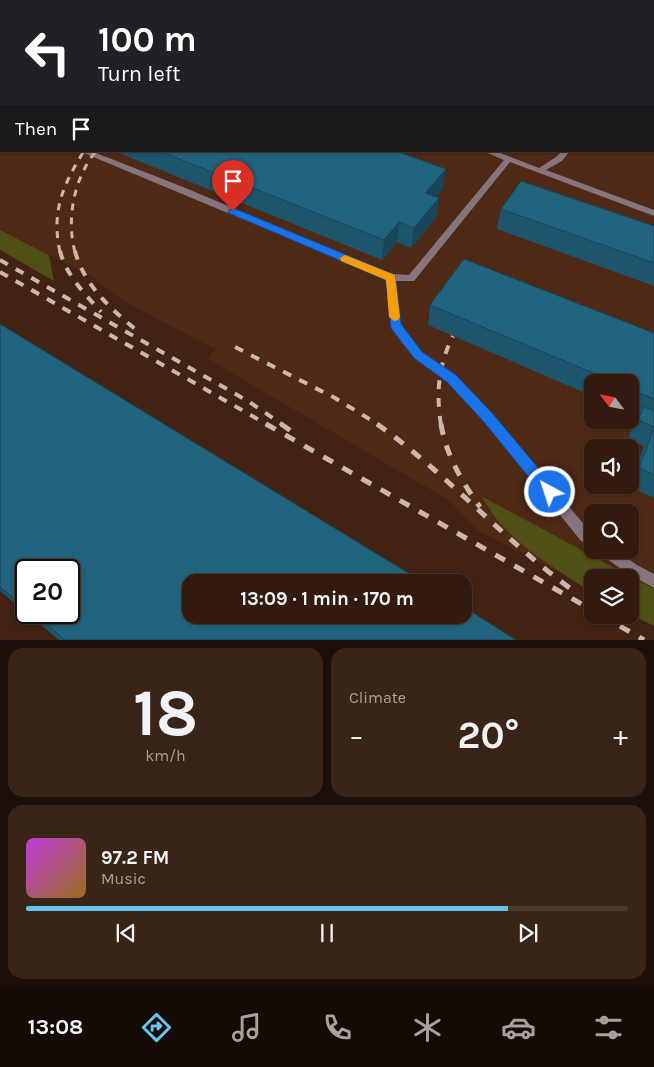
<!DOCTYPE html>
<html lang="en">
<head>
<meta charset="utf-8">
<style>
  :root { --surface:#321a0e; --page:#3a2317; --text:#f1f3f6; --muted:#a8a19e; --line:#4d382e; --accent:#64c5ee }
  body { margin:0; font-family:Karla,sans-serif; background:var(--page); color:var(--text); height:100vh; display:flex; flex-direction:column; font-size:19px; white-space:nowrap }
  * { box-sizing:border-box; margin:0 }
  p { font-size:16px; color:var(--muted) }
  .icon { flex:none; width:28px; height:28px; fill:none; stroke:currentColor; stroke-width:2; stroke-linecap:round; stroke-linejoin:round }
  .map { position:relative; height:640px; overflow:hidden }
  .side { display:flex; flex-direction:column; gap:8px; padding:8px; background:#1c0e08; flex:1 }
  .side>* { flex:none }
  .banner { position:absolute; left:0px; top:0px; width:655px; height:152px; box-shadow:0 1px 4px #0004,0 0 0 1px var(--line); background:#202124; color:#fff; overflow:hidden }
  .needle { width:32px; rotate:302deg }
  .fabs { position:absolute; left:584px; top:374px; display:grid; gap:10px }
  .fabs a { display:grid; place-items:center; width:55px; height:55px; border-radius:10px; background:var(--surface); box-shadow:0 1px 4px #0004,0 0 0 1px var(--line); font-size:25px }
  .speed { position:absolute; left:15px; top:559px; display:flex; gap:10px; font-size:25px; font-weight:700; text-align:center }
  .speed>* { display:grid; place-content:center; width:65px; height:65px; border-radius:50%; background:var(--surface); box-shadow:0 1px 4px #0004,0 0 0 1px var(--line); line-height:1 }
  .speed .limit { border:2px solid #111; border-radius:8px; background:#fff; color:#111 }
  .pin { position:absolute; display:grid; place-items:center; width:42px; height:42px; color:#fff; margin:-51px -21px; border-radius:50% 50% 50% 0; rotate:-45deg; box-shadow:0 0 5px #0007 }
  .pin .icon { rotate:45deg }
  .me { position:absolute; width:55px; margin:-28px; rotate:320deg; stroke-linejoin:round; filter:drop-shadow(0 0 4px #0008) }
  .turn { display:flex; align-items:center; gap:18px; height:105px; padding:0 15px; font-size:22px }
  .turn .icon { width:65px; height:65px; stroke-width:2.5 }
  .turn b { display:block; font-size:35px; line-height:42px }
  .then { display:flex; align-items:center; height:48px; padding:0 15px; background:#0003; gap:10px; font-size:19px }
  .big { font-size:38px; font-weight:700; line-height:1.1 }
  .side .card { flex:1; display:flex; flex-direction:column; justify-content:center; gap:8px; min-width:0; padding:0 18px; border-radius:15px; background:var(--page) }
  .side .dial { align-items:center; gap:0 }
  .dial b { font-size:65px; line-height:1 }
  .song { display:flex; align-items:center; gap:15px }
  .cover { width:60px; height:60px; border-radius:8px; background:linear-gradient(135deg,hsl(290 70% 55%),hsl(40 70% 35%)) }
  .played { height:5px; border-radius:2px; background:linear-gradient(90deg,var(--accent) 80%,var(--line) 80%) }
  .keys { display:flex; justify-content:space-around; direction:ltr }
  .heat { display:flex; justify-content:space-between; align-items:center; font-size:28px; direction:ltr }
  .side .tiles { flex:1; display:grid; gap:8px; grid-template-columns:1fr 1fr }
  .card:last-child { grid-column:span 2 }
  .trip { position:absolute; left:182px; top:574px; width:290px; height:50px; border-radius:15px; background:var(--surface); box-shadow:0 1px 4px #0004,0 0 0 1px var(--line); font-weight:700; line-height:50px; text-align:center }
  .tabs { display:flex; height:80px; justify-content:space-around; align-items:center; background:#140a06; color:var(--muted) }
  .tabs .icon { width:35px; height:35px }
  .tabs .current { color:var(--accent) }
  .tabs b { font-size:22px; color:var(--text) }
  .map>svg:first-child { display:block }
  .built { fill:#4e2915; fill-rule:evenodd }
  .green { fill:#504f16 }
  .lines { fill:none; stroke-linecap:round; stroke-linejoin:round }
  .path { stroke:#785c4e; stroke-width:2; stroke-dasharray:0.5 2.5; stroke-linecap:butt }
  .lane { fill:#87757d; fill-rule:evenodd }
  .rail-far2 { stroke:#cdb6ab; stroke-width:3; stroke-dasharray:7 7; stroke-linecap:butt }
  .rail-far1 { stroke:#cdb6ab; stroke-width:4; stroke-dasharray:9 9; stroke-linecap:butt }
  .rail { stroke:#cdb6ab; stroke-width:5; stroke-dasharray:11 11; stroke-linecap:butt }
  .wall { fill:#1d556c; fill-rule:evenodd }
  .shaded-wall { fill:#184558 }
  .building { fill:#22637e; stroke:#184558 }
  .route { fill:#1a73e8; stroke:#114b97 }
  .slow { fill:#f59e0b }
</style>
</head>
<body>
<div class="map">
<svg width="654" height="640" viewBox="0 0 654 640">
  <rect width="100%" height="100%" fill="#422313"/>
  <path class="built" d="M0,0H324L1,1V151H654V145V589L582,549L512,535L555,570L479,531L450,501L208,359L215,349L129,304L101,285L93,277L0,230ZM592,382H630V420H592ZM592,448H630V485H592ZM592,512H630V550H592Z"/>
  <path class="green" d="M411,0H654V107V1Z
    M0,230L49,255L54,281L0,250Z
    M481,496L654,589V626L630,614V578H592V592C560,572 524,551 499,522C492,514 487,504 481,496Z"/>
  <g class="lines">
    <path class="path" d="M622,0L624,1"/>
    <path class="lane" d="M0,118H1V122H0Z
      M79,151H91L183,187L392,274L409,275L504,160L483,151H495L539,168L556,157L562,151H570L562,161L546,170L654,210V216L510,162L414,281H396L400,324L422,352L456,376L492,415L592,534V547L581,541L484,421L448,382L414,358L391,328L386,279Z
      M599,550H616L637,565L654,574V588L627,573L600,554Z"/>
    <path class="rail-far2" d="M60,252C51,211 63,185 84,151
      M75,252C66,219 74,178 96,151"/>
    <path class="rail-far1" d="M60,251C66,275 85,294 101,312
      M75,251C84,286 113,311 140,333
      M0,260L248,401L283,425
      M0,272L268,425
      M235,347L335,398L379,425
      M441,425C436,393 438,366 453,336"/>
    <path class="rail" d="M266,424L592,610
      M281,424L297,435
      M377,424C449,475 506,543 578,594
      M441,424C446,455 462,482 480,507
      M601,615L644,640"/>
  </g>
  <path class="wall" d="M0,0L1,1V105H0Z
    M114,151H396L443,188L436,197L439,198L436,218L411,248L397,242L382,260Z
    M501,209L654,226V286L497,229Z
    M430,305L654,333V498L628,486L629,485H630V482L644,446L628,439L633,426L639,416L630,412V382H592V396L428,325Z
    M0,324L516,640H59L0,591ZM26,570L69,612H26Z"/>
  <path class="shaded-wall" d="M446,169L443,188L423,213L425,193Z
    M439,198L436,218L411,248L414,228Z
    M399,222L397,242L382,260L384,240Z"/>
  <path class="building" d="M0,0H376L380,1H1V89L0,88Z
    M159,151H396L446,169L425,193L439,198L414,228L399,222L384,240Z
    M521,181L654,226V263L501,209Z
    M464,259L654,333V399L630,389V382H615L430,305Z
    M0,324L423,582H191V615H464V607L516,640H65L32,612H69V570H26V608L0,587Z
    M644,407L654,411V427L638,420Z
    M654,428V475L639,468Z"/>
  <path class="route" d="M233,208L395,275L401,324L422,352L456,375L493,414L555,488L557,492L555,497L550,498L545,497L484,422L447,382L414,358L391,328L386,280L229,213L228,211Z"/>
  <path class="slow" d="M345,255L395,275L400,317L398,320L394,321L389,317L386,280L341,261L340,258Z"/>
</svg>
<div class="fabs">
<a><svg class="needle" viewBox="-14 -14 28 28"><path d="M0-13l5 13h-10z" fill="#e53935"/><path d="M0 13l5-13h-10z" fill="#a8a19e"/></svg></a>
<a><svg class="icon" aria-label="sound" viewBox="0 0 24 24"><path d="M4 9h4l5-4v14l-5-4H4zM17 9q2 3 0 6"/></svg></a>
<a><svg class="icon" aria-label="search" viewBox="0 0 24 24"><circle cx="10" cy="10" r="6"/><path d="M15 15l6 6"/></svg></a>
<a><svg class="icon" aria-label="layers" viewBox="0 0 24 24"><path d="M12 4l9 5-9 5-9-5zM3 14l9 5 9-5"/></svg></a>
</div>
<div class="speed"><div class="limit">20</div></div>
<div class="pin" style="left:233px;top:211px;background:#d93025"><svg class="icon" aria-label="arrive" viewBox="0 0 24 24"><path d="M6 21V4h12l-3 4 3 4H6"/></svg></div>
<svg class="me" style="left:550px;top:492px" viewBox="-20 -20 40 40"><circle r="17" fill="#1a73e8" stroke="#fff" stroke-width="3"/><path d="M0-11L8 9 0 5-8 9z" fill="#fff"/></svg>
<div class="trip">13:09 · 1 min · 170 m</div>
<div class="banner">
<div class="turn"><svg class="icon" aria-label="left" viewBox="0 0 24 24"><path d="M17 20v-9H6M10 6l-5 5 5 5"/></svg><div><b>100 m</b>Turn left</div></div>
<div class="then">Then<svg class="icon" aria-label="arrive" viewBox="0 0 24 24"><path d="M6 21V4h12l-3 4 3 4H6"/></svg></div>
</div>
</div>
<section class="side">
<div class="tiles">
<div class="card dial"><b>18</b><p>km/h</p></div>
<div class="card"><p>Climate</p>
<div class="heat"><a>−</a><b class="big">20°</b><a>+</a></div>
</div>
<div class="card">
<div class="song"><i class="cover"></i><div><b>97.2 FM</b><p>Music</p></div></div>
<div class="played"></div>
<div class="keys"><svg class="icon" aria-label="previous" viewBox="0 0 24 24"><path d="M18 5L8 12l10 7zM5 5v14"/></svg><svg class="icon" aria-label="pause" viewBox="0 0 24 24"><path d="M8 5v14M16 5v14"/></svg><svg class="icon" aria-label="next" viewBox="0 0 24 24"><path d="M6 5l10 7-10 7zM19 5v14"/></svg></div>
</div>
</div>
</section>
<nav class="tabs">
<b>13:08</b>
<svg class="icon current" aria-label="directions" viewBox="0 0 24 24"><path d="M12 3l9 9-9 9-9-9zM9 14v-3h6M13 9l2 2-2 2"/></svg>
<svg class="icon" aria-label="music" viewBox="0 0 24 24"><path d="M9 18V5l10-2v13"/><circle cx="6" cy="18" r="3"/><circle cx="16" cy="16" r="3"/></svg>
<svg class="icon" aria-label="phone" viewBox="0 0 24 24"><path d="M5 4h4l2 5-3 2q2 4 5 5l2-3 5 2v4C11 20 4 13 5 4z"/></svg>
<svg class="icon" aria-label="climate" viewBox="0 0 24 24"><path d="M12 3v18M4 7l16 10M4 17L20 7"/></svg>
<svg class="icon" aria-label="car" viewBox="0 0 24 24"><path d="M5 17H2v-5l4-1 3-4h7l3 4 3 1v5h-3M9 17h6M6 11h13"/><circle cx="7" cy="17" r="2"/><circle cx="17" cy="17" r="2"/></svg>
<svg class="icon" aria-label="filters" viewBox="0 0 24 24"><path d="M4 7h16M4 17h16"/><circle cx="9" cy="7" r="2"/><circle cx="15" cy="17" r="2"/></svg>
</nav>
</body>
</html>
